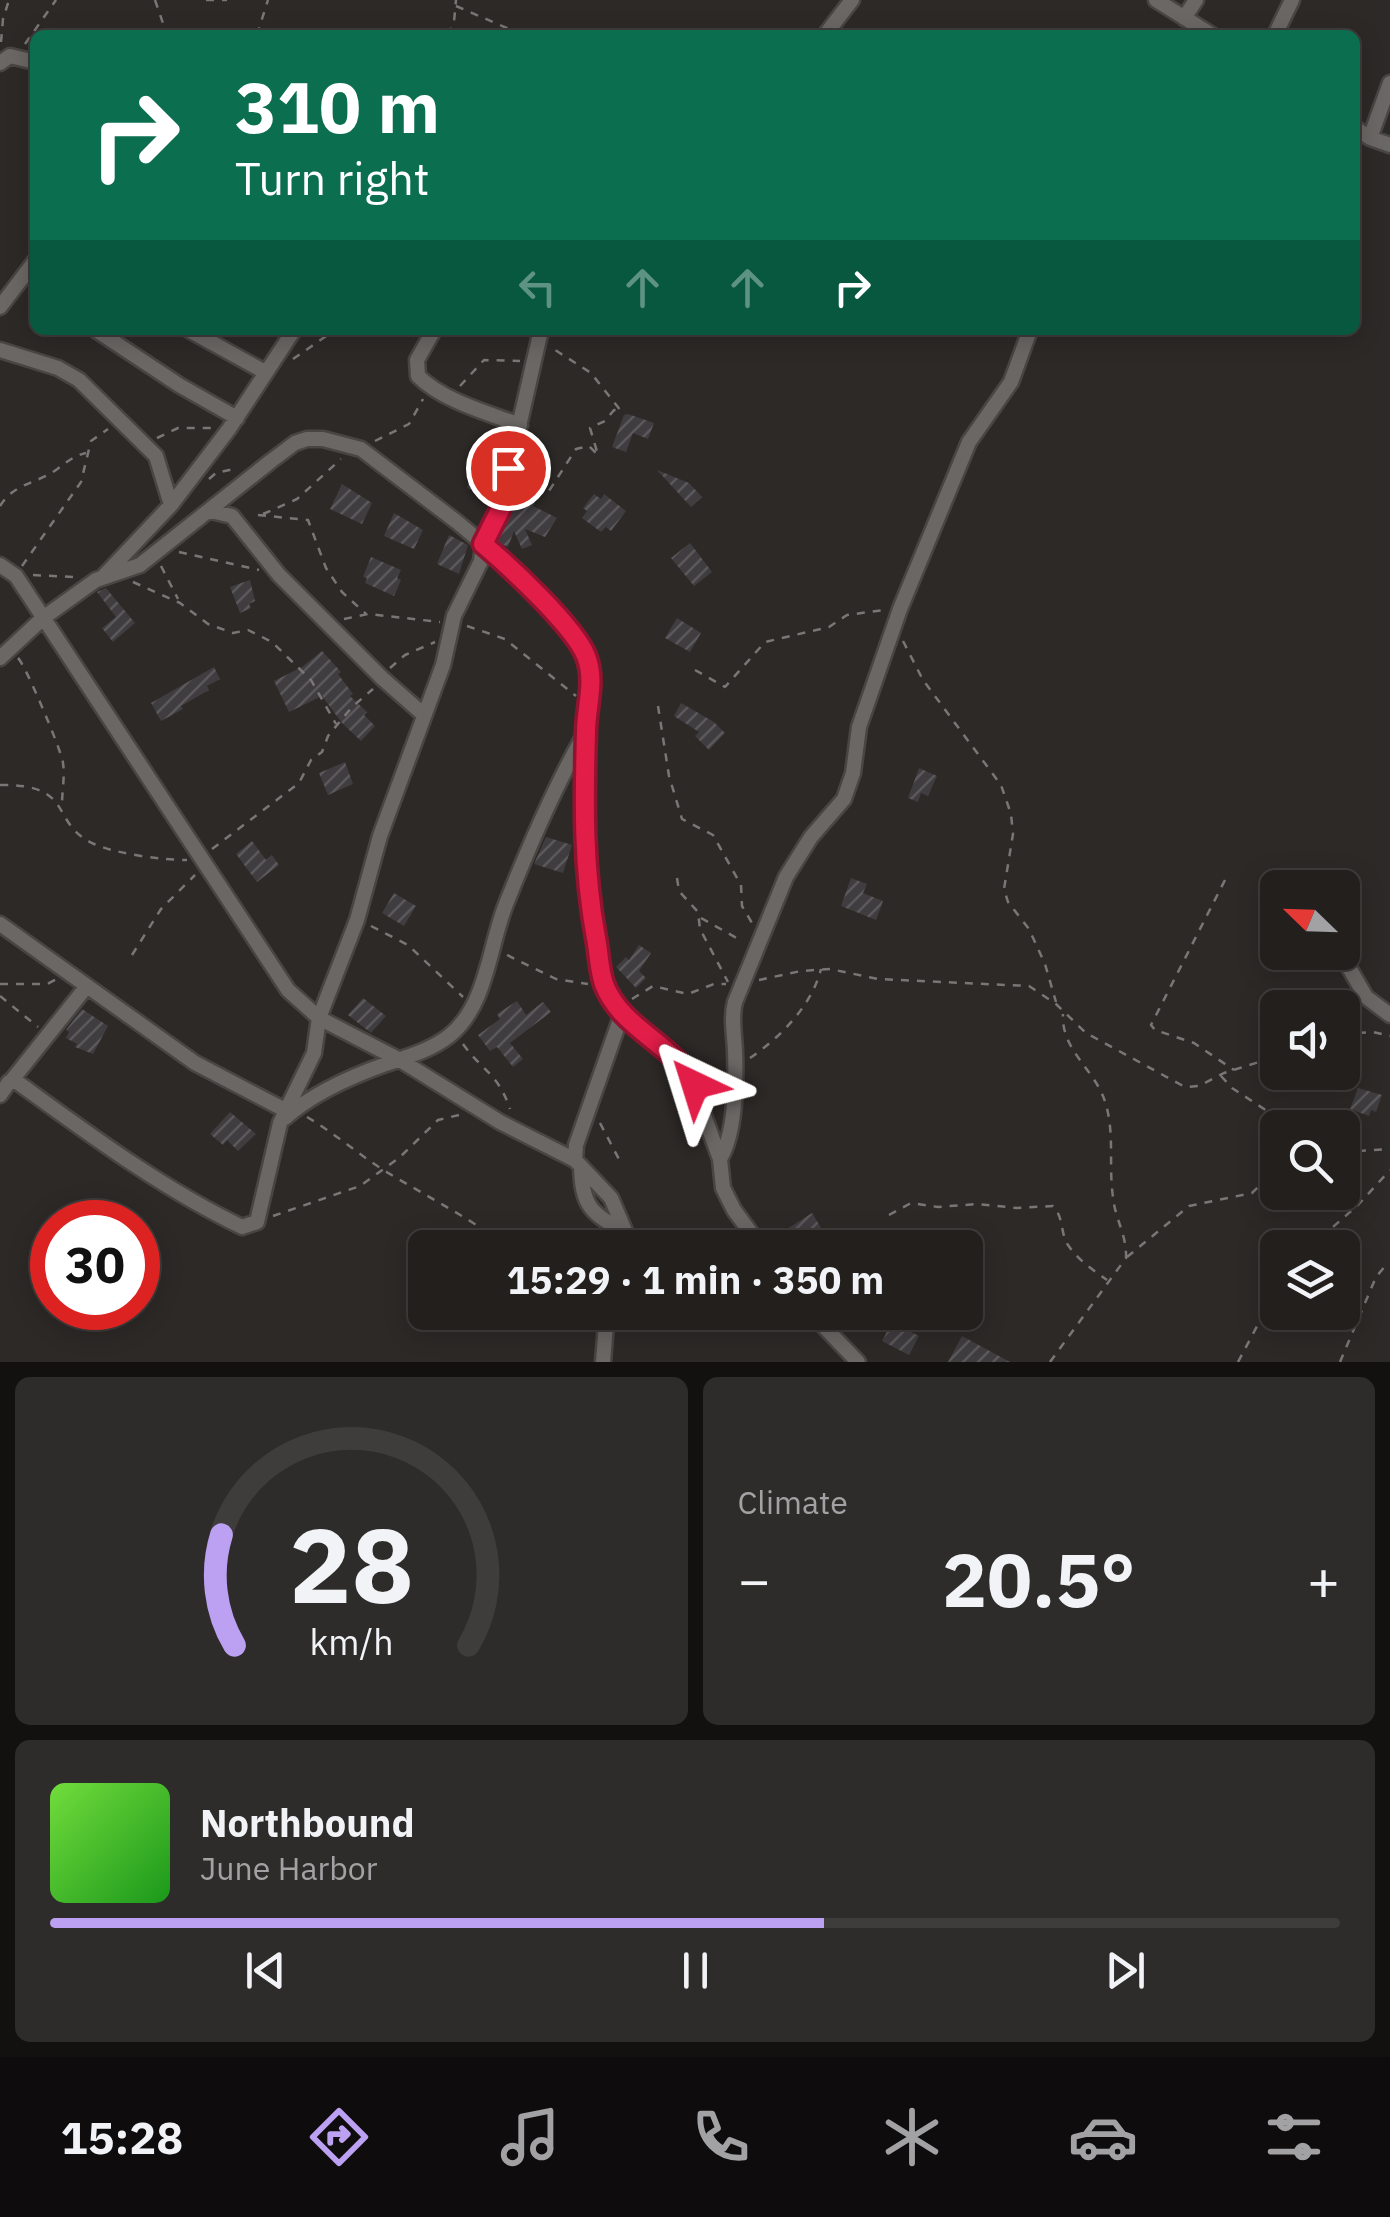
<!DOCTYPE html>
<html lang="en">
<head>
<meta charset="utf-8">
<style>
  :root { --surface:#221f1d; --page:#2e2c2a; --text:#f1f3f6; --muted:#a2a2a4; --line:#3f3d3b; --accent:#bca0f2 }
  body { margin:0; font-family:"IBM Plex Sans",sans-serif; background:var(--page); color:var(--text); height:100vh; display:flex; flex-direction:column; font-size:38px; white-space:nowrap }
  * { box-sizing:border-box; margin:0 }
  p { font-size:32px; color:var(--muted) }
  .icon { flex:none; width:55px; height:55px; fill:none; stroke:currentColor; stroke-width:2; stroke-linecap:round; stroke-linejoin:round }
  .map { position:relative; height:1362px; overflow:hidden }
  .drawer { display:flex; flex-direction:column; gap:15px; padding:15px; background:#131110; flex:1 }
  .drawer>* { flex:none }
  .guide { position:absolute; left:30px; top:30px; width:1330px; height:305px; border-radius:15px; box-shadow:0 5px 25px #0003,0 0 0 2px var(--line); background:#0b6e4f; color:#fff; overflow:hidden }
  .needle { width:65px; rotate:293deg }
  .controls { position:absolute; left:1260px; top:870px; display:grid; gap:20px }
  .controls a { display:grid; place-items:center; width:100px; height:100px; border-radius:15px; background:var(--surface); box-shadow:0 5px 25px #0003,0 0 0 2px var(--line); font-size:50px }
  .speed { position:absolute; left:30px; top:1200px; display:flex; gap:20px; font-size:50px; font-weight:700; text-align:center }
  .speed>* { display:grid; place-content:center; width:130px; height:130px; border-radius:50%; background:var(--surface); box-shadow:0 5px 25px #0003,0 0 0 2px var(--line); line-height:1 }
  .speed .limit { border:15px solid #d22; background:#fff; color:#111 }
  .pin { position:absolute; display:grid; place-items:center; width:85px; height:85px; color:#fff; margin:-42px; border:5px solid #fff; border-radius:50%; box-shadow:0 2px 10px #0007 }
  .me { position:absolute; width:110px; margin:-55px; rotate:319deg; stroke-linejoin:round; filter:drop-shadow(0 0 8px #0008) }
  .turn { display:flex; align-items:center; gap:35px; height:210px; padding:0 40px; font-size:45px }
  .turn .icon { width:130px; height:130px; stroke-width:2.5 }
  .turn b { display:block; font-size:70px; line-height:85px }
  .lanes { display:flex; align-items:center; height:95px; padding:0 40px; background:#0003; justify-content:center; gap:50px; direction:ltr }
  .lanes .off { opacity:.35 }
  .big { font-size:75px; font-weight:700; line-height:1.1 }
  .drawer .tile { flex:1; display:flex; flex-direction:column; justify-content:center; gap:15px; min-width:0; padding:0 35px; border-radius:15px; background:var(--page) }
  .drawer .dial { align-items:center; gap:0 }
  .dial svg { height:260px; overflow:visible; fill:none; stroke:var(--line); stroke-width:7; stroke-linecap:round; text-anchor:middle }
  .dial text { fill:var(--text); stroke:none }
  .song { display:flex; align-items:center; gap:30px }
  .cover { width:120px; height:120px; border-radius:15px; background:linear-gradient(135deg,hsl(100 70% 55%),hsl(120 70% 35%)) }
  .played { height:10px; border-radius:5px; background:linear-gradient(90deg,var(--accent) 60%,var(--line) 60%) }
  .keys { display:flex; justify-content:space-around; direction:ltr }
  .heat { display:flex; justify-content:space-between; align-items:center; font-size:55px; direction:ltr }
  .drawer .tiles { flex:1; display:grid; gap:15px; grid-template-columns:1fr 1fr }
  .tile:last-child { grid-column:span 2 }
  .trip { position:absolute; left:408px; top:1230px; width:575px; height:100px; border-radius:15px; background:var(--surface); box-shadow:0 5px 25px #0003,0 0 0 2px var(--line); font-weight:700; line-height:100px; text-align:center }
  .menu { display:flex; height:160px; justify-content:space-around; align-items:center; background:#0e0c0c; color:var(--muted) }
  .menu .icon { width:70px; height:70px }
  .menu .selected { color:var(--accent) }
  .menu b { font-size:45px; color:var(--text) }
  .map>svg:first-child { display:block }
  .building { fill:url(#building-hatch) }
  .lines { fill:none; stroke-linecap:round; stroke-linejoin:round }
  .street-casing { stroke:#484543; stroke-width:19 }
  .path { stroke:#7a7675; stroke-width:2.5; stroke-dasharray:8 8; stroke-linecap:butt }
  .street { stroke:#6b6764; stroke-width:14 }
  .route-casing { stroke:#92132f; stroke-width:25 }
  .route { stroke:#e11d48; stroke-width:18 }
</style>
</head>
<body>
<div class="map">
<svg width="1390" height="1362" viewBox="0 0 1390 1362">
  <defs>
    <pattern id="building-hatch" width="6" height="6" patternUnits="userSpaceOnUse" patternTransform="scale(2.5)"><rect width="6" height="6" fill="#403d40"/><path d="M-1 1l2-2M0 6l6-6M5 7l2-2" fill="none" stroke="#5b585b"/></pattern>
  </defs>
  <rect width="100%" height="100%" fill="#2d2927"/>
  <path class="building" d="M628,414L654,423L648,439L633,433L626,452L612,447L624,415Z
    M481,438L496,442L485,495L467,488Z
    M657,470L689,483L702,497L691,507Z
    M342,484L372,503L362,524L330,509Z
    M515,493L535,502L533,506L557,518L545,537L525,529L532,545L522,549L514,531L508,547L497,542Z
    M594,494L601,499L604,494L626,511L611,531L606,527L601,532L582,518L587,511L583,508Z
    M394,513L423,530L414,549L384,536Z
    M449,535L468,545L459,574L437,564Z
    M690,543L712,572L694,586L671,558Z
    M371,557L401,570L397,578L401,580L394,596L365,583L367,578L363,577Z
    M250,580L255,601L249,604L251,608L240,613L230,587Z
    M106,588L135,623L113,642L102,628L116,617L97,592Z
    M677,618L701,633L690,652L665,638Z
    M322,651L341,672L338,674L353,694L350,696L367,712L364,715L375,726L361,741L342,723L322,696L289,712L274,681L302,667Z
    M214,667L220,679L207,686L209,690L181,706L183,709L161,721L151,703Z
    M681,703L714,722L725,733L709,750L695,736L699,732L674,716Z
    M345,762L353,784L328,795L319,773Z
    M919,768L937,776L928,796L921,793L918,802L908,798Z
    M546,837L572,845L563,873L534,864Z
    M252,841L266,860L272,855L279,865L257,882L236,854Z
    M851,878L867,884L863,893L883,901L876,920L841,906Z
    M394,893L416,906L404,926L382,913Z
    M639,945L651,953L639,971L646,978L636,988L616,967L626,957L629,960Z
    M363,998L386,1016L371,1033L348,1015Z
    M517,1001L526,1015L543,1002L551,1012L510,1043L523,1059L513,1067L497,1047L490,1051L478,1035L500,1019L497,1014Z
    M82,1009L108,1026L93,1054L75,1047L77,1044L66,1038L69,1032L66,1030Z
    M1358,1088L1382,1095L1376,1112L1371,1110L1369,1116L1350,1109Z
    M230,1112L256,1134L238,1151L227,1140L223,1145L210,1134Z
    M812,1213L823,1231L811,1239L817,1248H795L784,1231Z
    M892,1322L919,1336L909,1355L882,1341Z
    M962,1336L1010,1362H948Z"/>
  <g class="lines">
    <g class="street-casing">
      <path id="street" d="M1156,0L1212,35
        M1184,18L1196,0
        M825,35L852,0
        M1275,35L1292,0
        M0,63L10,56L35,62
        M1355,128L1370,138L1390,145
        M1370,138L1390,83
        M0,307L35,261
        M96,330L179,385L237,418
        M189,330L265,372
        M434,330L417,360L418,376C443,401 488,413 520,425
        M0,350L58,368L79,380L156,456L171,505
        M211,511L232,516L279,575L382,678L424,715
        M0,565L16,576L288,990L319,1018L400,1060L500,1122L575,1160L611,1198L626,1233L625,1248
        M103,577L171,505L229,429L294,330
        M0,658L43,618L96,580L140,565L271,461L295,443L307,439H323L361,449L457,522L512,568L573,633L587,658L591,685L586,718L584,859L604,984L620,1009L688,1072L720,1159L723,1188L734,1210L762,1248
        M0,924L195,1063L285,1110
        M1340,952L1366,997L1390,1015
        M12,1080L87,986
        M0,1095L9,1082H17C89,1134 161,1188 242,1227L257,1222L280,1123L314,1053L319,1018L357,920L380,836L443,665L454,616L481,561L483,544L500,509L541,330
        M285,1118C312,1094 352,1076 386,1064C407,1057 431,1050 449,1036C487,1006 489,946 506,904C529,846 552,792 583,737
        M720,1159C736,1133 736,1080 735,1050C734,1033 731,1017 735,1002L786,877L811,837L844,799L853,773L859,727L900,609L969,442L1011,382L1030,330
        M575,1160L576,1145L623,1011
        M581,1166C582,1207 591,1213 626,1233
        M810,1312L858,1362
        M603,1362L607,1312"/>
    </g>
    <path class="path" d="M155,0L167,35
      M206,0H227
      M456,6L523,35
      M257,35L268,0
      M448,35L454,22L456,0
      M624,35L645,32L656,35
      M1,42L3,19L9,0
      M25,44L56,0
      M293,359L335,330
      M460,386L484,360L520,361
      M157,438L178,428H211
      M375,441L409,424L423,399
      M209,479L216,473L238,468
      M520,487L547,494L576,449L589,446L598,455L590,428L605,421L614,410L621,411L591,373L552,348
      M0,506C14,483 36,484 56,470C67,462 73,456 86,453
      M263,514L297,499L341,459
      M258,515L308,520L326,568L342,592L366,614
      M179,552L259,570
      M22,566L81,482L91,441L108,429
      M161,566L178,599
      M33,575L75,577
      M133,582L180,603L208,624L233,633L248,630L272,642L311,680L336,724
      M344,619L368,614L440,622
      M467,626L505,639L576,696
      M903,641L923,680L1001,785L1011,814L1013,834L1004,889L1008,902L1029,929L1045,964L1056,1002
      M18,658C26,666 62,752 63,763C65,777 62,791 62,805
      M390,668L405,655L435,642
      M695,670L725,687L765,642L829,627L847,615L884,610
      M658,706L669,776L682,819L713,835L741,885L742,906L752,923
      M0,785C77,784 48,823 94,844C117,854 162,860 187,860
      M212,849L299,783L311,760L322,752L328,736L352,707L373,689
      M677,878L679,891L698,912L700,929L728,982
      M1225,880L1151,1025L1155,1030L1194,1043L1234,1070
      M701,918L742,941
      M371,926L408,945L463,997
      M132,955L161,909L195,875
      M507,955L556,979L588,984
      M759,980L801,971L830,969L878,979L1029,986L1056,1004L1086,1033L1185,1087L1199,1086L1224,1073L1278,1056
      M0,984H47L57,979
      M0,996L38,1027
      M632,999L653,986L688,994L714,984H726
      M1342,1016L1351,1002
      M1342,1034L1373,1032L1390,1036
      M463,1044C482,1071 498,1073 510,1109
      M750,1058C781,1037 812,1005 821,969
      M1221,1076L1232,1088L1293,1128
      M307,1117C334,1133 358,1154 385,1171C426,1196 468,1217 507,1246
      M600,1123L622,1165
      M1342,1152L1390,1149
      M889,1215L911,1203L938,1207L977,1204L1017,1208L1053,1206C1064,1217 1060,1233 1068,1245C1078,1260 1093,1270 1107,1280
      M273,1216L360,1186L399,1158L438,1120L459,1115
      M1309,1248L1358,1205L1390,1170
      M1127,1257L1189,1206L1252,1193L1263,1182L1278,1156
      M1276,1300L1278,1297
      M1050,1362L1126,1258C1127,1235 1115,1219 1113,1197C1108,1163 1116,1129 1103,1096C1091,1067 1061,1048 1063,1014
      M1238,1362L1263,1315
      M1340,1362L1376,1277L1386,1265L1390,1266"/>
    <use href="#street" class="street"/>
  </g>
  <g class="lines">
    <g class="route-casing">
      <path id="route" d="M508,468L500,510L483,544C509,566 574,626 586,656C596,681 586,707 586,732C584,802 583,869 596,938C599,953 599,970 604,984C621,1029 674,1044 695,1085"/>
    </g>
    <use href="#route" class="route"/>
  </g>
</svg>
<div class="controls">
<a><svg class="needle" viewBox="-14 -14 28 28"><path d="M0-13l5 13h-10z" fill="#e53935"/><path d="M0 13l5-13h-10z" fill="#a2a2a4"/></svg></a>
<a><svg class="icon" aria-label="sound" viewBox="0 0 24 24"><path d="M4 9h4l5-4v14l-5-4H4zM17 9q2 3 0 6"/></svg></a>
<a><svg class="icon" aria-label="search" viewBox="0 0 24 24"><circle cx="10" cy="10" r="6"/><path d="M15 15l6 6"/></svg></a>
<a><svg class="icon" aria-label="layers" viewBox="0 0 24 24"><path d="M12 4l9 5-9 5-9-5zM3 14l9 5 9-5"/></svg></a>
</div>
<div class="speed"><div class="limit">30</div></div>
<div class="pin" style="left:508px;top:468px;background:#d93025"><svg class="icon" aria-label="arrive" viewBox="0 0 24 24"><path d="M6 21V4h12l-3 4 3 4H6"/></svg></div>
<svg class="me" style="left:695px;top:1085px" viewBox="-20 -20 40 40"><path d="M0-17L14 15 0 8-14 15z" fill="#e11d48" stroke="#fff" stroke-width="4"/></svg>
<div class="trip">15:29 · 1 min · 350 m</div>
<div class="guide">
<div class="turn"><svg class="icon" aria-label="right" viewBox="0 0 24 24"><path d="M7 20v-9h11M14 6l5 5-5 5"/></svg><div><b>310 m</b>Turn right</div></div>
<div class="lanes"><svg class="icon off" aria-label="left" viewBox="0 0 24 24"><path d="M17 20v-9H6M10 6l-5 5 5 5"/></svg><svg class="icon off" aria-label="ahead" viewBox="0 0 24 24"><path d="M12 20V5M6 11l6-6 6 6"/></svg><svg class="icon off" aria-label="ahead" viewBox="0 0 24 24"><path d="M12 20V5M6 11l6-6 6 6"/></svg><svg class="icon" aria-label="right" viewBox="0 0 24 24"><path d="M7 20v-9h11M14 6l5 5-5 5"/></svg></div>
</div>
</div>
<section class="drawer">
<div class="tiles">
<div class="tile dial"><svg viewBox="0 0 100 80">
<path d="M14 69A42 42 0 1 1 86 69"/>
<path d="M14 69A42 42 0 0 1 10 35" stroke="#bca0f2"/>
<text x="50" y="56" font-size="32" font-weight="700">28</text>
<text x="50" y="72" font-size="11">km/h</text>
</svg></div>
<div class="tile"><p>Climate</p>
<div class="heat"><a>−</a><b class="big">20.5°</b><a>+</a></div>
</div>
<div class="tile">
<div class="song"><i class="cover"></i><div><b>Northbound</b><p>June Harbor</p></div></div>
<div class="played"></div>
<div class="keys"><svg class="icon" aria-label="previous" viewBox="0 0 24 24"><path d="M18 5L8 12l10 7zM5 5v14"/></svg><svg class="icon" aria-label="pause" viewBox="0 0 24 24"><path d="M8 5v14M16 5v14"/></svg><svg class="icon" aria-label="next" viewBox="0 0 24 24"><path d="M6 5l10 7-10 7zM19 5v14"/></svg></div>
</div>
</div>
</section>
<nav class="menu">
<b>15:28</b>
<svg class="icon selected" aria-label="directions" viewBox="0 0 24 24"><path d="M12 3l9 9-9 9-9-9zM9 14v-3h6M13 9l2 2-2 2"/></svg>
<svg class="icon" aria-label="music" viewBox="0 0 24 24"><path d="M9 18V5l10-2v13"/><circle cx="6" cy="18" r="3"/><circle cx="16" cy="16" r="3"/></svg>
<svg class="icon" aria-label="phone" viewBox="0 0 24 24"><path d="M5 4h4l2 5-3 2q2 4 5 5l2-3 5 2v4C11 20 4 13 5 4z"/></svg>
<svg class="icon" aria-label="climate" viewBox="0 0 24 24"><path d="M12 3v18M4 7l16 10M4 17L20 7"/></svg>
<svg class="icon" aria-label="car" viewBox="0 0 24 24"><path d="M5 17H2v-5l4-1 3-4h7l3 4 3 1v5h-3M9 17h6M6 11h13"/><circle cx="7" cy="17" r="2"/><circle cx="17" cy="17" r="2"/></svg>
<svg class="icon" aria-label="filters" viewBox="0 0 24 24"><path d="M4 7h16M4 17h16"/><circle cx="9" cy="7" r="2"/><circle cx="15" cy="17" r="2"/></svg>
</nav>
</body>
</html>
